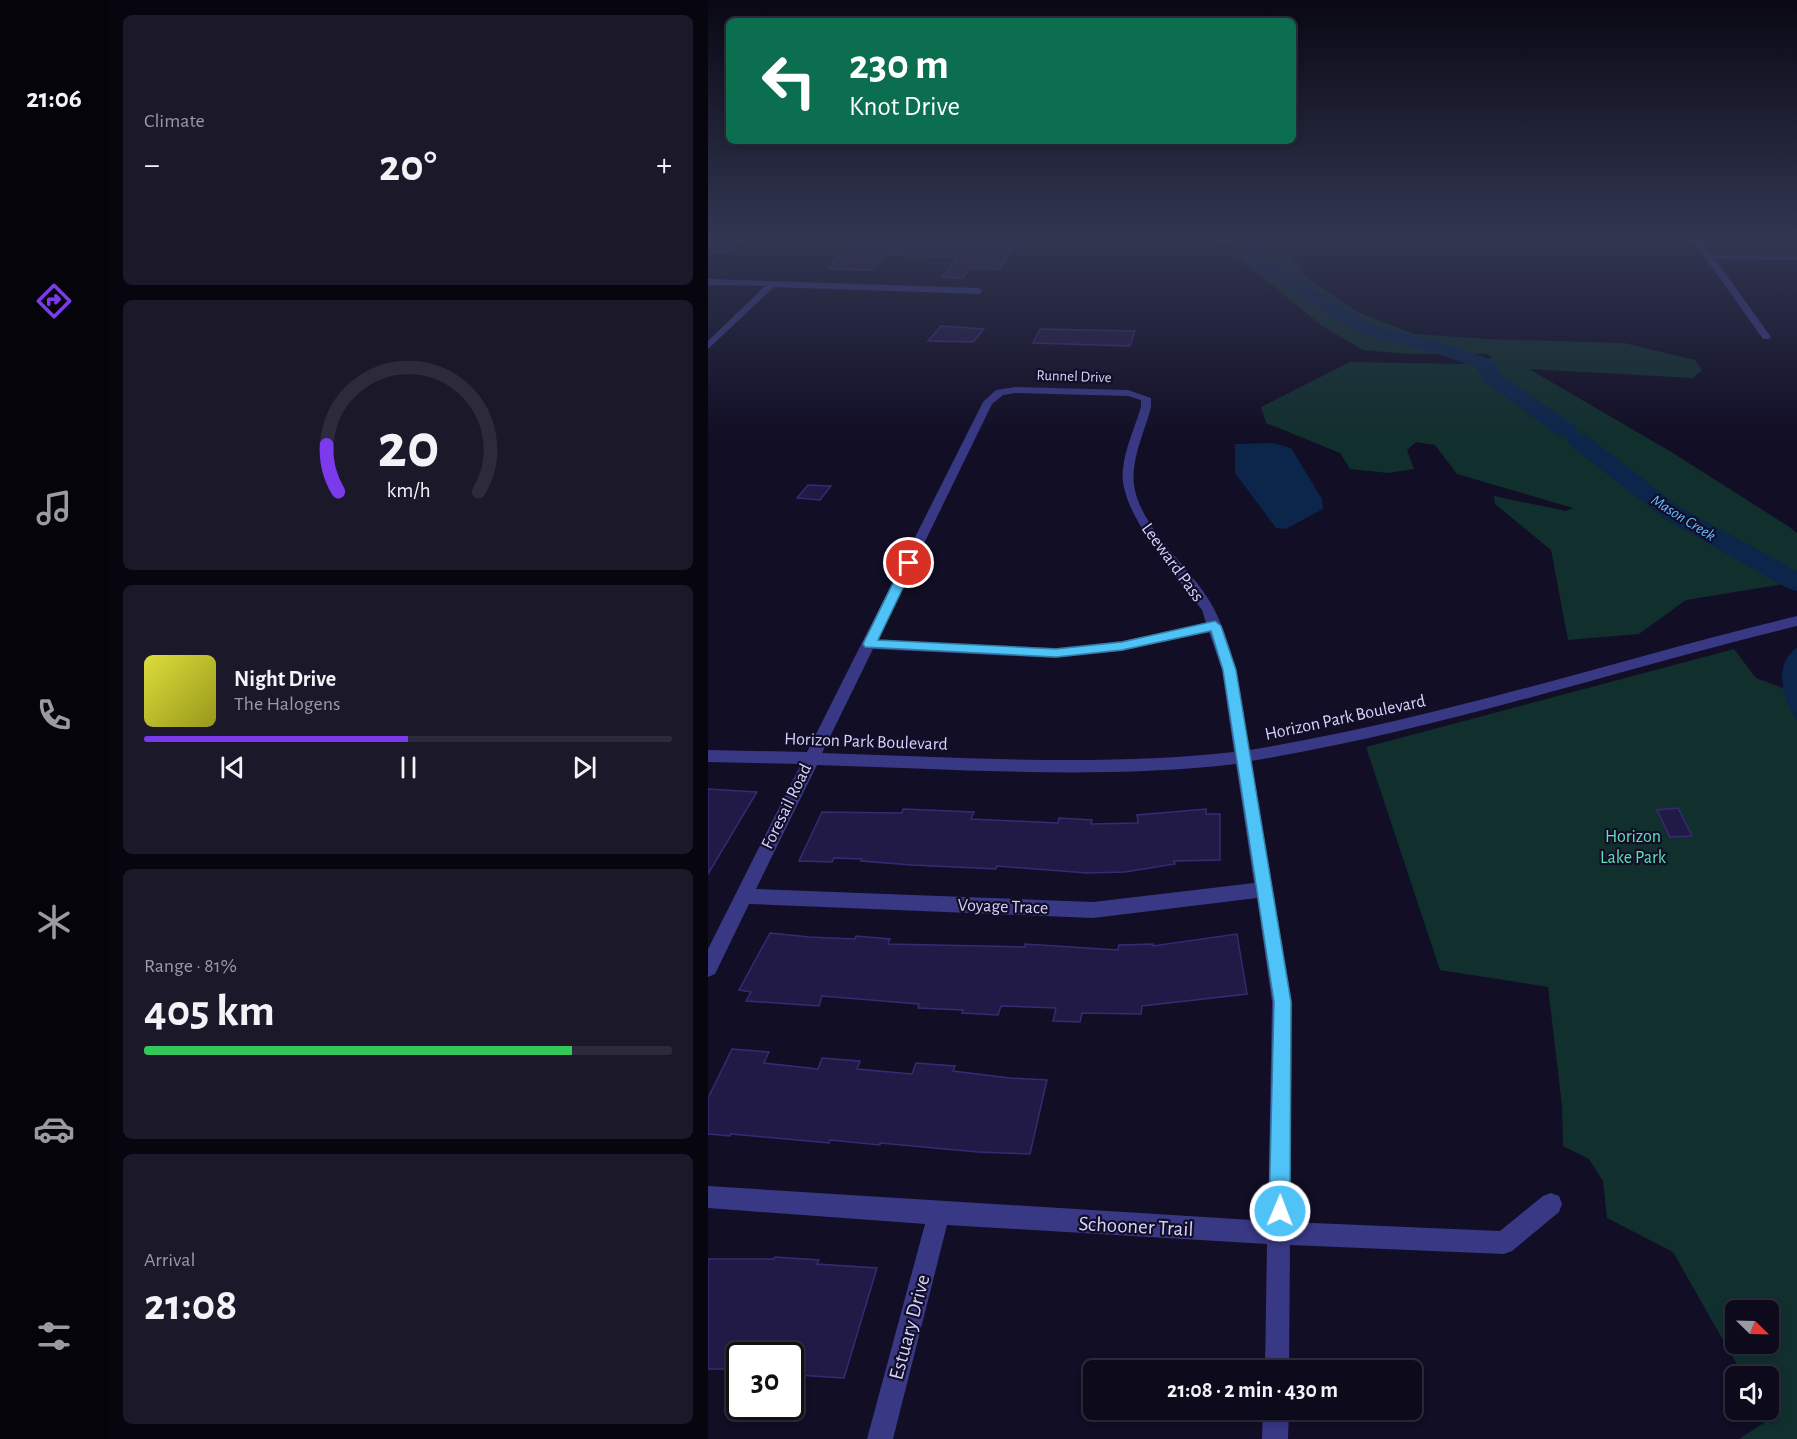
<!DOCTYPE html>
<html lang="en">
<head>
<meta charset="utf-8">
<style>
  :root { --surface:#0d0a1c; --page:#1b1829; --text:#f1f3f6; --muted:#9a9aa3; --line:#2d2b3b; --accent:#7c3aed }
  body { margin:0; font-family:"Alegreya Sans",sans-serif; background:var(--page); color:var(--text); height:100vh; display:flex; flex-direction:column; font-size:22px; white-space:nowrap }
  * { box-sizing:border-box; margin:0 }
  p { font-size:20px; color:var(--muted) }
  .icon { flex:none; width:33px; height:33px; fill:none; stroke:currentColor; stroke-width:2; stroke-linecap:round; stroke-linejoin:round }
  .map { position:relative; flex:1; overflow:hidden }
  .panel { display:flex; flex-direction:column; gap:15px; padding:15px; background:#07060f; width:600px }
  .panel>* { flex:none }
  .top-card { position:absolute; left:18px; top:18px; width:570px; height:126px; border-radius:9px; box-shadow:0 3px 9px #0003,0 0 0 2px var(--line); background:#0b6e4f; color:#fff; overflow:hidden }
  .needle { width:39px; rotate:113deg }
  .fabs { position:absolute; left:1017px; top:1300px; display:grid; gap:12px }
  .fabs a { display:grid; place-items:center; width:54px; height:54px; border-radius:9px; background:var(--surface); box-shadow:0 3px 9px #0003,0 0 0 2px var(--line); font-size:30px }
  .speed { position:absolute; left:18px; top:1342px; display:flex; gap:12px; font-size:30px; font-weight:700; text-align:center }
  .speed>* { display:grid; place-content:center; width:78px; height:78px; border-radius:50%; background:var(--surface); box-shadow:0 3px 9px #0003,0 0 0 2px var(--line); line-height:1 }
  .speed .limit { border:3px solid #111; border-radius:9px; background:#fff; color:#111 }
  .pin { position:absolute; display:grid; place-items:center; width:51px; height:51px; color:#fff; margin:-26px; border:3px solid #fff; border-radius:50%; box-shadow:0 2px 6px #0007 }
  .me { position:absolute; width:66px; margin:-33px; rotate:1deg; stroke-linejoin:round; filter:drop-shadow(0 0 4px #0008) }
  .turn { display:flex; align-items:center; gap:21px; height:126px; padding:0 24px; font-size:27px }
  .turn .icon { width:78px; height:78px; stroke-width:2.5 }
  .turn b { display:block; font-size:42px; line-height:51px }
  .big { font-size:45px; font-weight:600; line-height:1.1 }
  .panel .card { flex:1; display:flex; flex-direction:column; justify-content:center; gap:9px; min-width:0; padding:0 21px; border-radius:9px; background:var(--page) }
  .panel .dial { align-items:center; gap:0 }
  .dial svg { height:156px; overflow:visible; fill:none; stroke:var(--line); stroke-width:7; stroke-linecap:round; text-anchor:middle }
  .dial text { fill:var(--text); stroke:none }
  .song { display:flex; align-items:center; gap:18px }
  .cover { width:72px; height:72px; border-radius:9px; background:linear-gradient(135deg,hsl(60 70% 55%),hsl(60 70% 35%)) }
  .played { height:6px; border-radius:3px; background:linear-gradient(90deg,var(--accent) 50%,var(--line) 50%) }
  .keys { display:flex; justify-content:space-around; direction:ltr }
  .heat { display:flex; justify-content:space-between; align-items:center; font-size:33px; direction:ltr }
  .charge { height:9px; border-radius:4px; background:linear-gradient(90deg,#34c759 81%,var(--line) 0) }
  .trip { position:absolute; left:375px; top:1360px; width:339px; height:60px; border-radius:9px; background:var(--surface); box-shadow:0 3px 9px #0003,0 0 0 2px var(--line); font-weight:600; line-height:60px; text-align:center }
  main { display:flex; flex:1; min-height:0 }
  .tab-bar { display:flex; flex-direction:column; width:108px; justify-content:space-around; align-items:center; background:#05040b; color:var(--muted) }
  .tab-bar .icon { width:42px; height:42px }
  .tab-bar .selected { color:var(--accent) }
  .tab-bar b { font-size:27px; color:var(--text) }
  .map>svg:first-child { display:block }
  .green { fill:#112f2d; fill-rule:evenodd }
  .water { fill:#0c264b }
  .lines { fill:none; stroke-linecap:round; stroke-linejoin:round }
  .river { fill:#0c264b; fill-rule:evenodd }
  .building { fill:#211a46; stroke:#362b73; stroke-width:1.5 }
  .minor { fill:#383885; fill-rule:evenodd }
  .route { fill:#4fc3f7; stroke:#337fa1; stroke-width:1.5 }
  .labels { text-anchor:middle; stroke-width:4.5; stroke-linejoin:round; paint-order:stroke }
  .far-street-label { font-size:15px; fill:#d5d2ff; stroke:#110e25 }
  .far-water-label { font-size:16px; font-style:italic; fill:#60bcff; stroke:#110e25 }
  .street-label { font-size:18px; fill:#d5d2ff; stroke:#110e25 }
  .park-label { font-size:18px; fill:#5be2bb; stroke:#110e25 }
  .near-street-label { font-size:21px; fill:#d5d2ff; stroke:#110e25 }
</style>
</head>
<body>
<main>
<nav class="tab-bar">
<b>21:06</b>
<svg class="icon selected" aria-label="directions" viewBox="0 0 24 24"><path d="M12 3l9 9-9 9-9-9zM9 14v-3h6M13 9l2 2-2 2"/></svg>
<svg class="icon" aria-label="music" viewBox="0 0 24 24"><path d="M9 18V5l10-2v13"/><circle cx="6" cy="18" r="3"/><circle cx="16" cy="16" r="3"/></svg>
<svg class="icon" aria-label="phone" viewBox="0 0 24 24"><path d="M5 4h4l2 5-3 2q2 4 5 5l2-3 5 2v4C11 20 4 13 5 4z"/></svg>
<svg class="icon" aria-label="climate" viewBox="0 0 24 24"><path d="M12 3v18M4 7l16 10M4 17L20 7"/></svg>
<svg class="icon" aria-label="car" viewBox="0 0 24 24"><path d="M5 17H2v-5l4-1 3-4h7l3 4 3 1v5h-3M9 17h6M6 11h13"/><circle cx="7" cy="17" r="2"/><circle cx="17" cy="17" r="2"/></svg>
<svg class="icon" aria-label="filters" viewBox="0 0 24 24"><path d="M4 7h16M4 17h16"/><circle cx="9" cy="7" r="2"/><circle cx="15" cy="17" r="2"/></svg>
</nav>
<section class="panel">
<div class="card"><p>Climate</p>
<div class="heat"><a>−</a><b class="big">20°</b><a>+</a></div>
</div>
<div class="card dial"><svg viewBox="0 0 100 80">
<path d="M14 69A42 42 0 1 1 86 69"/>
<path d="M14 69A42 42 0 0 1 8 45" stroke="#7c3aed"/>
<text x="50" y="56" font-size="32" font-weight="700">20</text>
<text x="50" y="72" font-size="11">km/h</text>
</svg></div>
<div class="card">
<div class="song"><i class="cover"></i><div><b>Night Drive</b><p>The Halogens</p></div></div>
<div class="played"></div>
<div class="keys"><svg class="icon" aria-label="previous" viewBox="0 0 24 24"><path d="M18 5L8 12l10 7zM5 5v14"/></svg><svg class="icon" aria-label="pause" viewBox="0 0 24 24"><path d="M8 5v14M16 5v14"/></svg><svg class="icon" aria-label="next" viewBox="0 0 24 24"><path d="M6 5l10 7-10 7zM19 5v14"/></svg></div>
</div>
<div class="card"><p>Range · 81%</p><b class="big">405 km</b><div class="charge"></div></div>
<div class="card"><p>Arrival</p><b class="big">21:08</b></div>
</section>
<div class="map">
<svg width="1089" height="1439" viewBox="0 0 1089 1439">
  <rect width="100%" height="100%" fill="#110e25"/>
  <path class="green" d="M506,239H578L579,240L577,247L523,245Z
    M580,251L598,276L649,312L707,334L780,339L916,343L987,360L994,370L985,378L821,369L965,453L1080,526L1089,533V582L978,600L931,634L860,640L843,550L787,504L786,496L858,511L865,508L749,474L727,445L708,442L699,450L706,469L680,473L642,469L632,453L558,423L553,407L642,362L756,364L785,357L778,354H702L655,350L614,326L525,253Z
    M1026,649L1048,678L1089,693V1439H1031L1060,1420L1054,1410H1060V1377H1036L965,1252L899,1218L895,1181L881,1159L855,1146L854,1106L840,987L732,970L658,747ZM1028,1311H1060V1344H1028Z"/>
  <path class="water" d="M564,443L583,448L614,499L615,509L578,529L568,528L527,473V444Z
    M1089,648V720C1075,700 1064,664 1089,648Z"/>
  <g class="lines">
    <path class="river" d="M508,239H531L541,242L569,267L667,326L738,344L782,359L790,367L793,375L867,426L870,431L868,434L878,435L973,508L1089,571V591L1079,588L955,518L862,445L859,440L861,437L851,436L777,382L768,367L724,352L653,334L557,275L535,251L510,242Z"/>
  </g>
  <path class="building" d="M0,239H36L21,252H0Z
    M148,239H262L308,241L292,269L262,268L255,278L234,277L250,257L176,255L163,270L120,269Z
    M233,326L276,329L265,342L220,341Z
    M332,329L427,331L422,346L325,343Z
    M100,485L123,486L112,500L89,498Z
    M0,789L49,792L0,874Z
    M970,808L984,836L962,837L949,810Z
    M195,809L266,812L263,819L350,823L351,818L384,820L383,824L430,823L429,815L498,809V814H512V860L466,861L467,864L417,872L379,873L289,866L288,869L204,865L153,861L154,859L126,858L124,862L91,861L114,812L194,813Z
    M62,933L101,937L147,939L148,936L182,939L180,944L317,947V944L410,950L411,945L445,944V946L529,934L539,994L434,1006L433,1014L374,1013L372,1022L345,1021L348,1008L293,1006L290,1015L254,1013L255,1010L210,1008L211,1004L114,996L111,1006L38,1001L43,992L31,990Z
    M24,1049L61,1052L56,1063L110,1069L114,1058L152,1061L149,1069L204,1074L208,1063L247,1066L245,1071L302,1078L339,1080L322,1154L270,1152L172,1143V1145L122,1140L121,1143L23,1134L22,1136L0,1134V1098Z
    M67,1257L111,1260L109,1264L169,1268L136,1378L89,1375L95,1356L21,1354L16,1369H0V1259H66Z"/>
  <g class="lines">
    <path class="minor" d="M984,239H992L1003,255L1089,256V260L1007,259L1063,337L1061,339H1055Z
      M0,279L271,288L275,291L271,294L66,287L0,349V341L57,286L0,285Z
      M307,387L420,390L443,398V407C438,427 428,448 426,469C419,521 485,566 506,609C528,651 534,702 541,750C728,720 906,660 1089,616V626C907,670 729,731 543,761L584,1002L582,1222L792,1231L835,1196L843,1193L851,1196L854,1204L851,1212L804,1251L796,1254L582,1245L581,1371H557L559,1244L239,1225L185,1439H159L217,1224L0,1208V1186L560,1221L564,1002L549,898L385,918L41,904L7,974L0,977V949L93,764L0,762V750L99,752L275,402L288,390ZM307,393L420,396L433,400V407C427,427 417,448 415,469C409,510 469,577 494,610L498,623L414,641L348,648L169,640L284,404L295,395ZM501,632L514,670L526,752C390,767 251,757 114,753L165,649L348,658L414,651ZM528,764L546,883L385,902L48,889L109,765C248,769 389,780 528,764Z
      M555,1410H581L580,1439H554Z"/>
  </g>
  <linearGradient id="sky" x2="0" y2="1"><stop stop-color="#090814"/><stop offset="0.54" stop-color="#323651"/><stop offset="1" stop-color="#323651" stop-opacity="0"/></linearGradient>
  <rect width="1089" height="440" fill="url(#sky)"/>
  <path class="route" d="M201,559L207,563L170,640L348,649L414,642L507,621L513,626L528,670L583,1002L582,1211L579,1218L572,1221L564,1218L561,1211L566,1002L515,670L503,631L414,650L348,657L157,647L155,644L195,563Z"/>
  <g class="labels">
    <g class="far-street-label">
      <text transform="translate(366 376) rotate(2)" y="5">Runnel Drive</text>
    </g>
    <g class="far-water-label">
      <text transform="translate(976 517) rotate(32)" y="6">Mason Creek</text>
    </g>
    <g class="street-label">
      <text transform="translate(465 562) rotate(54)" y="6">Leeward Pass</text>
      <text transform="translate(637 717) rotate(-12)" y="6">Horizon Park Boulevard</text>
      <text transform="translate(158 741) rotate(2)" y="6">Horizon Park Boulevard</text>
      <text transform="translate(78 806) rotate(-64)" y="6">Foresail Road</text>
      <text transform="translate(295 906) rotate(2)" y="6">Voyage Trace</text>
    </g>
    <g class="park-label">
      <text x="925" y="842">Horizon<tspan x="925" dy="21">Lake Park</tspan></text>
    </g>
    <g class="near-street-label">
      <text transform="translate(428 1226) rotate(3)" y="7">Schooner Trail</text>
      <text transform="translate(201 1327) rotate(-75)" y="7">Estuary Drive</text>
    </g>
  </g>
</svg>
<div class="fabs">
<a><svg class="needle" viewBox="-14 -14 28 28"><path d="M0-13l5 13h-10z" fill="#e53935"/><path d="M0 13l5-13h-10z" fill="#9a9aa3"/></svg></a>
<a><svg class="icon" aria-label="sound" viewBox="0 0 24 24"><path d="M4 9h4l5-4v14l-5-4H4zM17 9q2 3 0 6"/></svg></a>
</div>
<div class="speed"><div class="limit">30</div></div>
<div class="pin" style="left:201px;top:563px;background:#d93025"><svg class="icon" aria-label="arrive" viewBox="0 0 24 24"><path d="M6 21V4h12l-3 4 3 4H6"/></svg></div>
<svg class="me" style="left:572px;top:1211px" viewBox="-20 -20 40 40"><circle r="17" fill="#4fc3f7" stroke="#fff" stroke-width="3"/><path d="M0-11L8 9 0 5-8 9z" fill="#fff"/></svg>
<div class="trip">21:08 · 2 min · 430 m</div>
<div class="top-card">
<div class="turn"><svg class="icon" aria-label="left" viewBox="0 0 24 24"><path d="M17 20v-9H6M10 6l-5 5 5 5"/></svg><div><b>230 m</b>Knot Drive</div></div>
</div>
</div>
</main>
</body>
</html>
